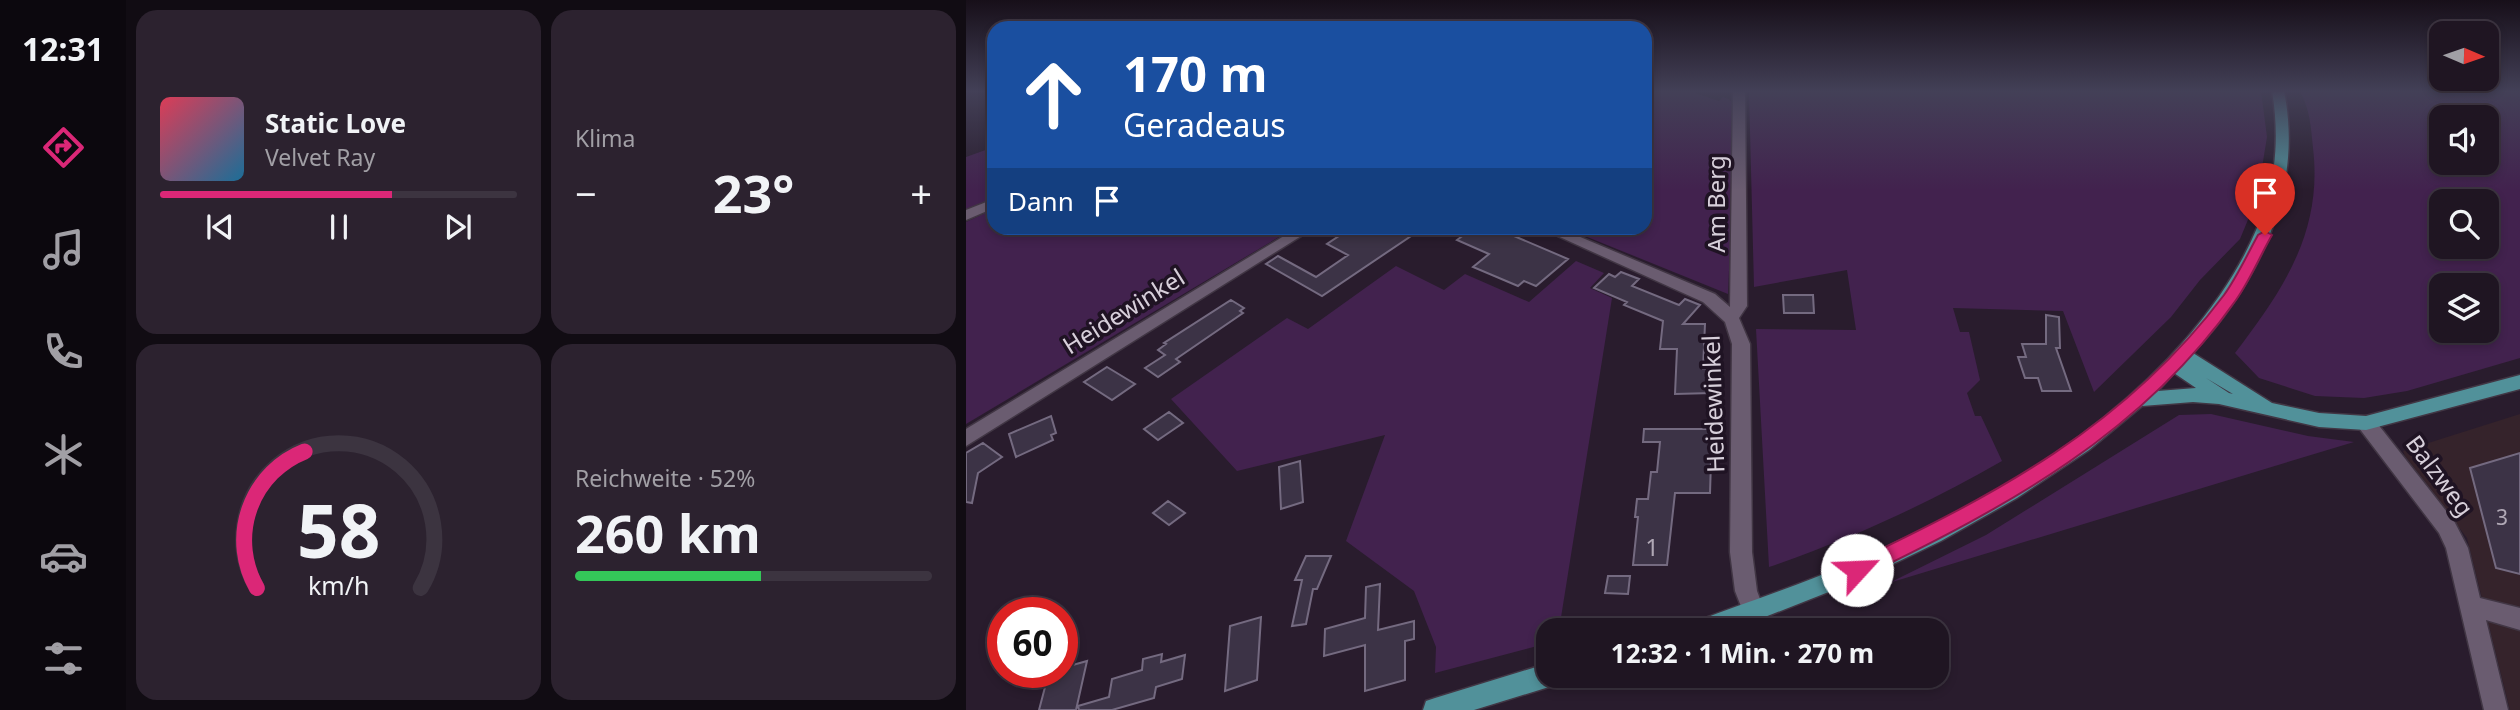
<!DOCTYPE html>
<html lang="de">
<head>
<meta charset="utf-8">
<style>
  :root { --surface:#1f1522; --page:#2c222f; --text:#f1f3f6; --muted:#a19fa5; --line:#3c3440; --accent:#db2777 }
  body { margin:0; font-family:"Noto Sans",sans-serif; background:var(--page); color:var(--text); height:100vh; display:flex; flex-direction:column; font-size:26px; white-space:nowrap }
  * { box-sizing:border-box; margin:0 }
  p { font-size:23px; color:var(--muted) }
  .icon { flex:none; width:38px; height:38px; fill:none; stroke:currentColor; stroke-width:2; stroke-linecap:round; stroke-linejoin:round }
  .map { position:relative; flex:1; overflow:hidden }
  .sheet { display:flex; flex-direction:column; gap:10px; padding:10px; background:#110c13; width:840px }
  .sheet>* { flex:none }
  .hud { position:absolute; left:21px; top:21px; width:665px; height:214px; border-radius:21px; box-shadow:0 4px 10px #0003,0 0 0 2px var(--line); background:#1a4fa0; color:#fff; overflow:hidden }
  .needle { width:46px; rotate:92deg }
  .buttons { position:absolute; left:1463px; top:21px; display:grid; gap:14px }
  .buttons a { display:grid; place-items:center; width:70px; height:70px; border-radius:14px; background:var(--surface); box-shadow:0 4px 10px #0003,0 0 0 2px var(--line); font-size:35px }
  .speed { position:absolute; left:21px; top:597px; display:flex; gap:14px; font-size:35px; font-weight:700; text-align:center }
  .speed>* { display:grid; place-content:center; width:91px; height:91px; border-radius:50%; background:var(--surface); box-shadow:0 4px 10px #0003,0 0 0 2px var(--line); line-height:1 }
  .speed .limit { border:10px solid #d22; background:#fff; color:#111 }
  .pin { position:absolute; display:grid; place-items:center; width:60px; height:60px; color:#fff; margin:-72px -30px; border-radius:50% 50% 50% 0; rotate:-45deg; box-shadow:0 0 7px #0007 }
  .pin .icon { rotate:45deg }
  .me { position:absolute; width:77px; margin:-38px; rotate:65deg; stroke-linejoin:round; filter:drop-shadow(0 0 5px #0008) }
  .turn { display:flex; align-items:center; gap:24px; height:147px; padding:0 21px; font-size:32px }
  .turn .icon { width:91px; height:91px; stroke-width:2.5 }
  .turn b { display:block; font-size:49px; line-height:60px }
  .then { display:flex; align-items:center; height:66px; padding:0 21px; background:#0003; gap:14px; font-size:26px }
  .big { font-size:52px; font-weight:700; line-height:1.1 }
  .sheet .widget { flex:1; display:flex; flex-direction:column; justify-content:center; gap:10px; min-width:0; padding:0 24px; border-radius:21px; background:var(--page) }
  .sheet .dial { align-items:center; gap:0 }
  .dial svg { height:182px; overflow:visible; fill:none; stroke:var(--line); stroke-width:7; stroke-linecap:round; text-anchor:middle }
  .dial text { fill:var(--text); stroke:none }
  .song { display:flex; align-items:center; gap:21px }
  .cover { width:84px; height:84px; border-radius:10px; background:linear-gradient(135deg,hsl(350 70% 55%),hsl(200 70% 35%)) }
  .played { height:7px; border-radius:4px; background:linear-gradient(90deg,var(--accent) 65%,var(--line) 65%) }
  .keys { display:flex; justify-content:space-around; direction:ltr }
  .heat { display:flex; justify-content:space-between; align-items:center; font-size:38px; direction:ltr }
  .charge { height:10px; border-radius:5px; background:linear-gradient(90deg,#34c759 52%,var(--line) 0) }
  .sheet .tiles { flex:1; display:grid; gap:10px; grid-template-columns:repeat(2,1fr) }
  .trip { position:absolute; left:570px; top:618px; width:413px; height:70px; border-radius:21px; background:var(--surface); box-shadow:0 4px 10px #0003,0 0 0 2px var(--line); font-weight:700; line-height:70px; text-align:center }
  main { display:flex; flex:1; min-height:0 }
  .menu { display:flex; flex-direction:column; width:126px; justify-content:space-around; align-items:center; background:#0c080e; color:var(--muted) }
  .menu .icon { width:49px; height:49px }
  .menu .active { color:var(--accent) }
  .menu b { font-size:32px; color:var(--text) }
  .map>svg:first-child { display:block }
  .commercial { fill:#35232b }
  .green { fill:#42224e; fill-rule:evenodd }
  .building { fill:#3c3346; stroke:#746a80; stroke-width:2 }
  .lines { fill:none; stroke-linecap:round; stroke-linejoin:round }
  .minor-casing { stroke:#413644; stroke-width:3 }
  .major-casing { stroke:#413644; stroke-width:3 }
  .minor { fill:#6a5c70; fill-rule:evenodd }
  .major { fill:#51919a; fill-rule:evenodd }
  .route { fill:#db2777; stroke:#8e194d; stroke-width:2 }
  .labels { text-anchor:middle; stroke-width:7; stroke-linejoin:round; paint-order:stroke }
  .number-label { font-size:21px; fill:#b0a8b5 }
  .street-label { font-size:24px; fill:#d7cfda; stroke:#1f1323 }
  .near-number-label { font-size:24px; fill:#b0a8b5 }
</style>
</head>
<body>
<main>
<nav class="menu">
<b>12:31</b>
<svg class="icon active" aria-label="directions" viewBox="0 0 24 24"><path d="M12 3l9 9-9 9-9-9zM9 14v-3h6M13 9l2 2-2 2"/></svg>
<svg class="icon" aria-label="music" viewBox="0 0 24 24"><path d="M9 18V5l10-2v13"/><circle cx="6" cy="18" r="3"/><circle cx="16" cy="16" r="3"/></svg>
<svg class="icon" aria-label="phone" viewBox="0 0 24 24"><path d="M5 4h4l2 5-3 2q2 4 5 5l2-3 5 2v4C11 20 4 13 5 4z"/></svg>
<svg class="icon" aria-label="climate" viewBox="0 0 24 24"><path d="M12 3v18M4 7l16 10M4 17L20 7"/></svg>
<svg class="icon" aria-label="car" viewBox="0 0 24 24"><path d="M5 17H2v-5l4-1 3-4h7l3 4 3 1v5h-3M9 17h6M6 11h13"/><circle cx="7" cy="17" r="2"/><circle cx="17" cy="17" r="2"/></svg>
<svg class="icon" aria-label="filters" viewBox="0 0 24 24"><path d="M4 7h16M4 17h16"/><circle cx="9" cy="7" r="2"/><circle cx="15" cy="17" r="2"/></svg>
</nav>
<section class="sheet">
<div class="tiles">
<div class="widget">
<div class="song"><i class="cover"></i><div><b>Static Love</b><p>Velvet Ray</p></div></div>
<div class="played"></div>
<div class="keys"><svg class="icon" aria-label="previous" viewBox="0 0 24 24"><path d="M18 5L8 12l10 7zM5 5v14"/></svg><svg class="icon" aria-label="pause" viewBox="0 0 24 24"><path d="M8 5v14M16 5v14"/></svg><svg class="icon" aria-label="next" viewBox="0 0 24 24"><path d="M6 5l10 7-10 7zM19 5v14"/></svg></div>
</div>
<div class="widget"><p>Klima</p>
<div class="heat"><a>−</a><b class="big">23°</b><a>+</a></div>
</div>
<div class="widget dial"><svg viewBox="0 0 100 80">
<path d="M14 69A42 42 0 1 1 86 69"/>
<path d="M14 69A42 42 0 0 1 35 9" stroke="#db2777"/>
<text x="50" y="56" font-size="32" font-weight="700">58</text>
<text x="50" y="72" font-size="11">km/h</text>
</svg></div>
<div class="widget"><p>Reichweite · 52%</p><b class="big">260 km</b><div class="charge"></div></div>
</div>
</section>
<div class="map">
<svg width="1554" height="710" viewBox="0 0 1554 710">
  <rect width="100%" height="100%" fill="#291c2d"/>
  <path class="commercial" d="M1554,414V710H1544L1501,538L1439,456L1437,451Z"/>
  <path class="green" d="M679,91H738L729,93L753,101L757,97L763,99L766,103L767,178L762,294L599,228H679Z
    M783,91H1295L1301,137L1291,198L1274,239L1234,280L1205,317L1128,392L1097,311L987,308L994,332H1003L1014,380L1001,393L1009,416H1015L1036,461C961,504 885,539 803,567L790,329L890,330L881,270L788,287Z
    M1334,91H1554V358L1441,391L1398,398L1349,396L1293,378L1269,353C1317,290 1357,232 1347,148C1345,127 1344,110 1334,91ZM1475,117H1521V163H1475ZM1475,201H1521V247H1475ZM1475,285H1521V331H1475Z
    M28,147V198L0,210V157Z
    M28,209V228H328L0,424V222Z
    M610,261L638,273L624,288L646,298L593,630H583V643L469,673L470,647L448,591L380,541L419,435L271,471L205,399L321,318L342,329L430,266L478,290L499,274L563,302Z
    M1245,414L1342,436L1388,442L923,583L1020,535L1213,415Z"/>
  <path class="building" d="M385,228H396L412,235L422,228H457L356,296L300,264L312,256L350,277L382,255L361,244Z
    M507,228L528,235L534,230L602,259L570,286L558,281L552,286L507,267L523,254L491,240Z
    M655,272L673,279L666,286L713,305L719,299L734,305L717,324H739L737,369H747L746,393L709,394L711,349H694L697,321L658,305L661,302L628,288L643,274L649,277Z
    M817,295H847L848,313H818Z
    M265,300L278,308L274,311L277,313L210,359L214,362L192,377L179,368L199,355L192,350L200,344L198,343Z
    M1080,315L1093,317L1094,348H1090L1105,391H1076L1072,378H1059L1052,357H1060L1056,344H1080Z
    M141,367L169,384L146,400L118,382Z
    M203,412L217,423L192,440L178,429Z
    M85,416L90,433L85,435L87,440L50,457L43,434Z
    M678,429H746L744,493H709L701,565H667L672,517H669L671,499H682L685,472H691L694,442H677Z
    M17,443L36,457L12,473L6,503L0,502V453Z
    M1554,453V574L1530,568L1504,468Z
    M334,461L337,502L315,509L313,467Z
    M202,501L219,513L203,525L187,513Z
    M340,556H365L351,589H347L340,624L326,626L336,580H329Z
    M642,576H664L662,594L639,593Z
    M414,584L412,630L448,621V639L439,641V680L399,691V645L358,656L359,629L399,618L400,587Z
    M295,617L291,680L259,691L264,626Z
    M196,654L195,662L219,655L216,679L190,687L188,698L146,710H113L112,706L143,697L146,679L176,670L177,659Z
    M121,661L110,710H73L83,672H96V668Z"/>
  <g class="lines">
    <g class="minor-casing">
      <path id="minor" d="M767,91H779L781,306L773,318L784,344L786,552L791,591L799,612L796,619L788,623L780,619L769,591L764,552L766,344L759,322L737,302L574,228H593L749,294L764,307Z
        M28,199V208L0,220V210Z
        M331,228H348L0,446V429Z
        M1400,416L1407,418L1488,521L1502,548L1514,598L1554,608V630L1520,620L1542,710H1518L1480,548L1473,533L1393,428L1391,423L1393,418Z"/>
    </g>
    <g class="major-casing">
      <path id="major" d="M1306,91H1318C1338,189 1293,282 1227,353L1306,403L1353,413L1400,416L1554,375V389L1400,430L1353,427L1253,404L1227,402L1176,406L1123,450L1051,498L975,541L898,578L766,630H726L729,622C780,602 832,586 882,564C1022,504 1166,422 1254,295C1298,230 1319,170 1306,91ZM1208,373L1230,388L1192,391ZM1240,378L1267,394L1263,393Z
        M583,663V676H595L591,683L583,687L508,710H457L460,701L469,698Z"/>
    </g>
    <use href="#minor" class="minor"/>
    <use href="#major" class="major"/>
  </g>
  <linearGradient id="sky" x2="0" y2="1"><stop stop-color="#170f19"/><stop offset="0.48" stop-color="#434057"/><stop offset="1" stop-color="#434057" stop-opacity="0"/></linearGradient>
  <rect width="1554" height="190" fill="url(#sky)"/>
  <path class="route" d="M1299,231L1306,235C1294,256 1284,280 1270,300C1175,435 1042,506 898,576L891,579L884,576L881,570L884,564C1029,495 1159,427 1258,295C1271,277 1281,255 1292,235Z"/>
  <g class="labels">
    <g class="number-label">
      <text x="1536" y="525">3</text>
    </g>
    <g class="street-label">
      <text transform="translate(751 204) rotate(-90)" y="8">Am Berg</text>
      <text transform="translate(158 312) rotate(-32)" y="8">Heidewinkel</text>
      <text transform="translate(748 404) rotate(-92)" y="8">Heidewinkel</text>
      <text transform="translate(1473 476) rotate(53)" y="8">Balzweg</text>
    </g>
    <g class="near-number-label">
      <text x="686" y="556">1</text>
    </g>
  </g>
</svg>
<div class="buttons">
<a><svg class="needle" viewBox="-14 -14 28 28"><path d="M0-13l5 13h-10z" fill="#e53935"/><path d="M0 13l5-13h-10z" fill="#a19fa5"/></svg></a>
<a><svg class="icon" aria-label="sound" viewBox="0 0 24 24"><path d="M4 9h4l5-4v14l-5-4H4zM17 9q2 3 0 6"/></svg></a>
<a><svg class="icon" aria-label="search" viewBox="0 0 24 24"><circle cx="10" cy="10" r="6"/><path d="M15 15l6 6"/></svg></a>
<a><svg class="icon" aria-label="layers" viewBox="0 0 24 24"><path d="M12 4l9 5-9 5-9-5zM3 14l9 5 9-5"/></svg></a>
</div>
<div class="speed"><div class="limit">60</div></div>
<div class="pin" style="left:1299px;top:235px;background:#d93025"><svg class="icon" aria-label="arrive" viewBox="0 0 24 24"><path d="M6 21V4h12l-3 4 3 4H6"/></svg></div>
<svg class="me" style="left:891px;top:570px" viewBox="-20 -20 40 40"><circle r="19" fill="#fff"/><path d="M0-13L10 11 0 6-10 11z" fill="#db2777"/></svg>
<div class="trip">12:32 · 1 Min. · 270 m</div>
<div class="hud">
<div class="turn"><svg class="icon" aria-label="ahead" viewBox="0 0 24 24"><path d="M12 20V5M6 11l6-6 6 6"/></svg><div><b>170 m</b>Geradeaus</div></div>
<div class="then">Dann<svg class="icon" aria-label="arrive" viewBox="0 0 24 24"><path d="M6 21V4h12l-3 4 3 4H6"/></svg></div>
</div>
</div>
</main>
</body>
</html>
